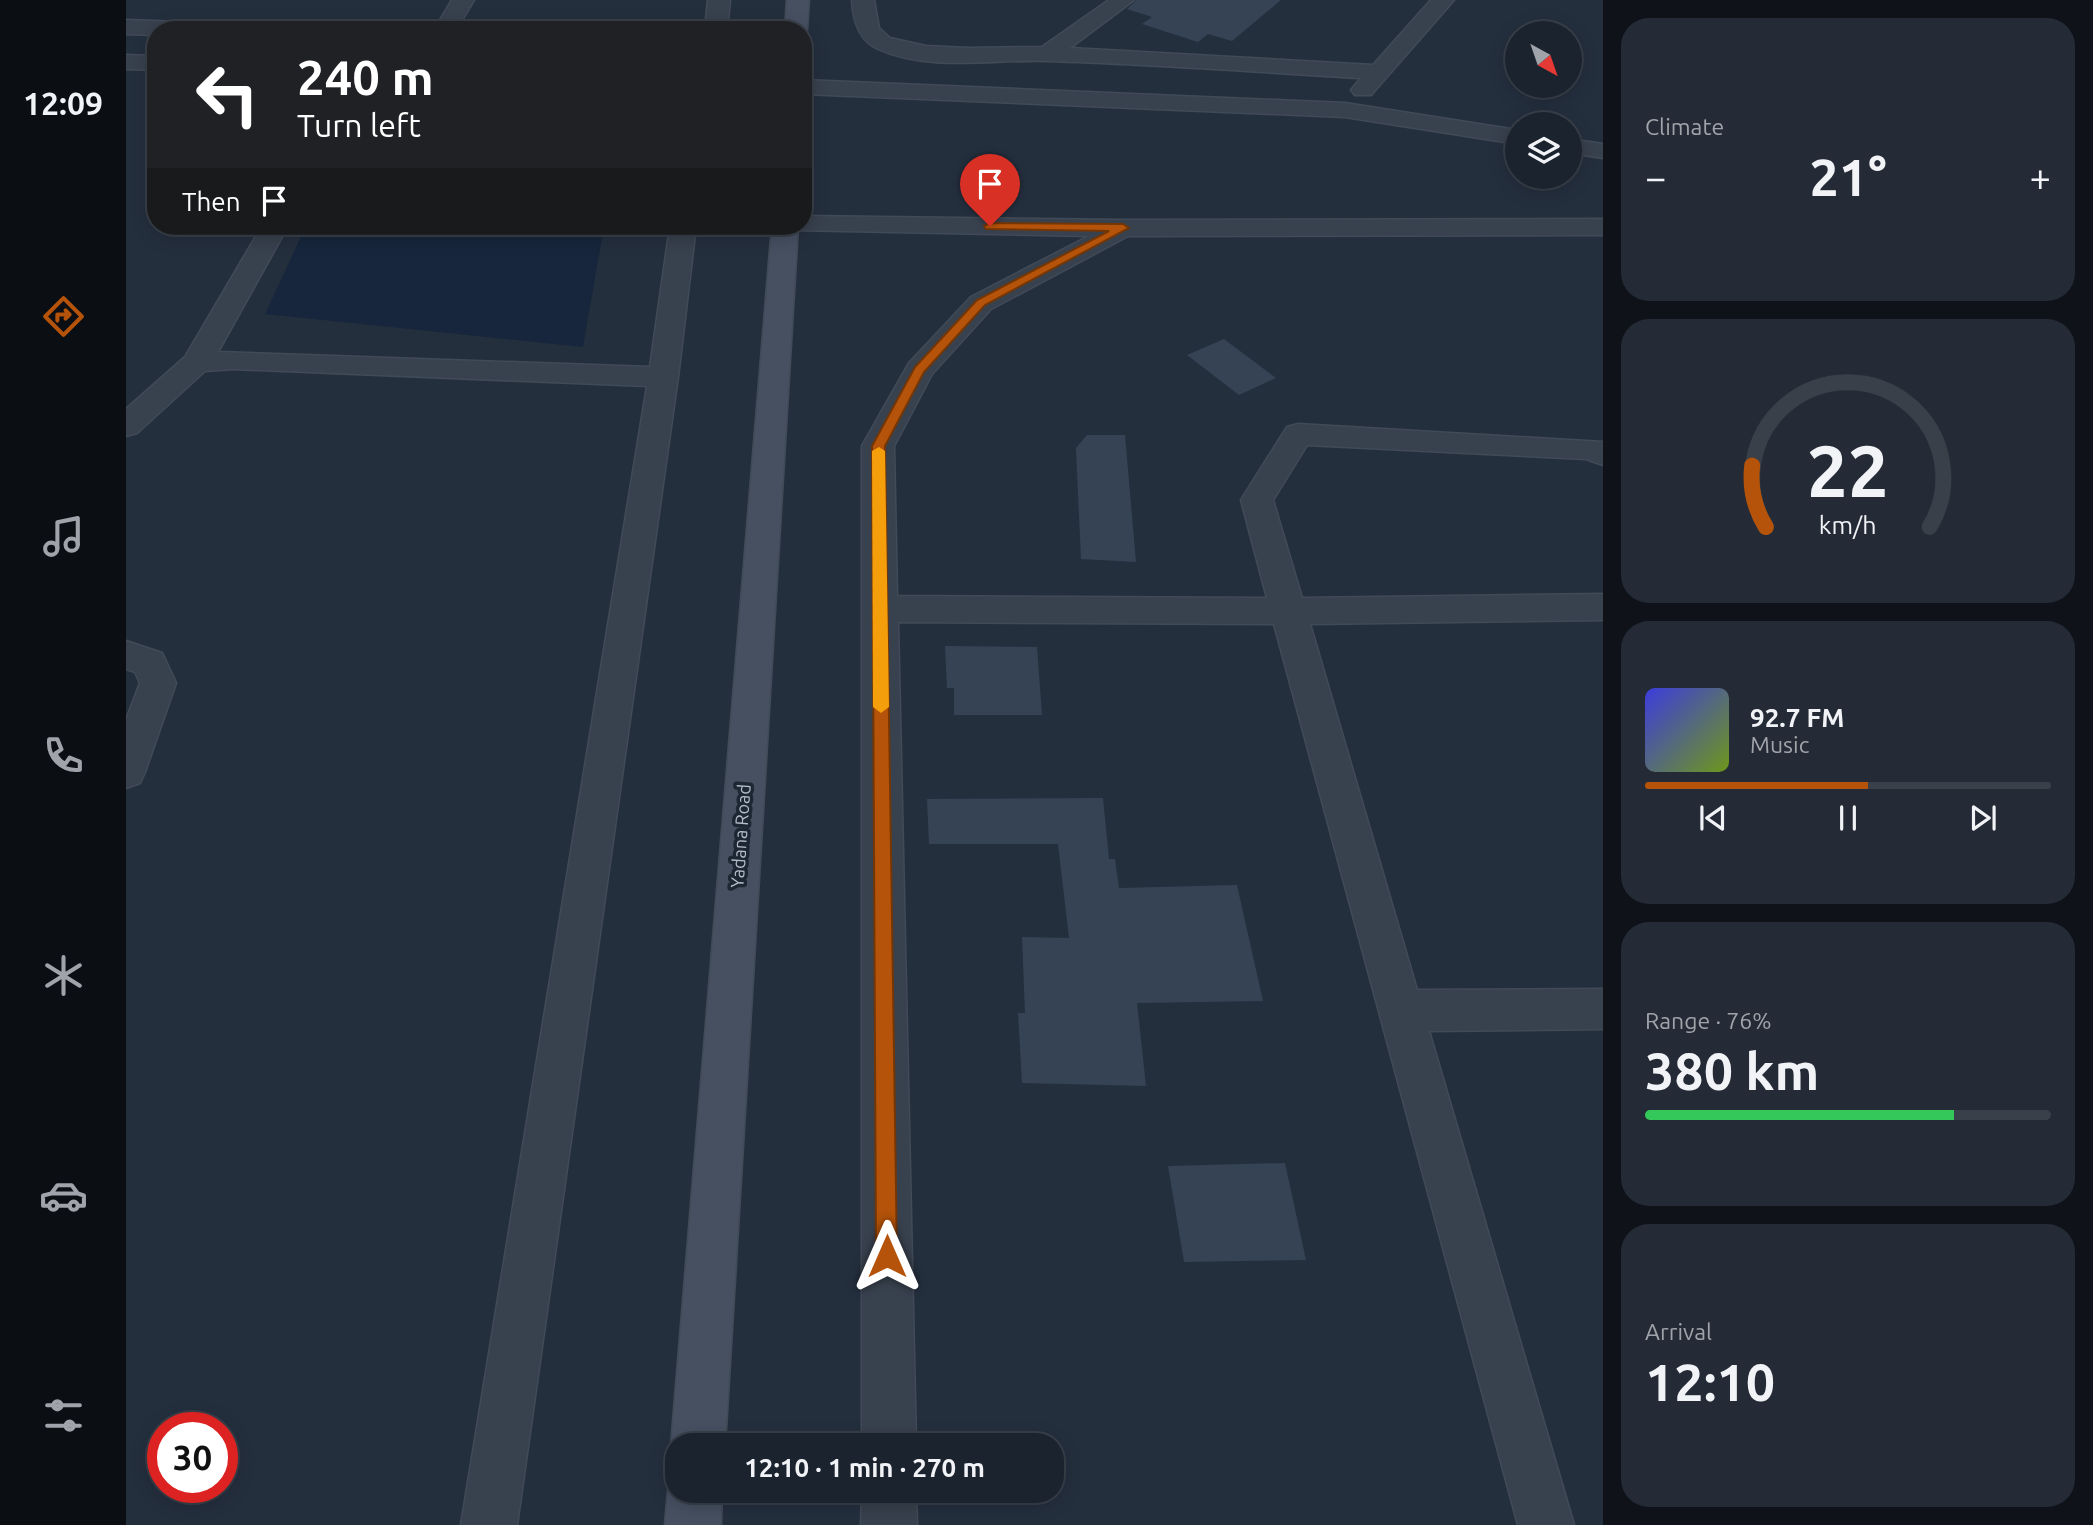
<!DOCTYPE html>
<html lang="en">
<head>
<meta charset="utf-8">
<style>
  :root { --surface:#1b232e; --page:#242b36; --text:#f1f3f6; --muted:#a0a4aa; --line:#39404a; --accent:#b45309 }
  body { margin:0; font-family:Ubuntu,sans-serif; background:var(--page); color:var(--text); height:100vh; display:flex; flex-direction:column; font-size:26px; white-space:nowrap }
  * { box-sizing:border-box; margin:0 }
  p { font-size:23px; color:var(--muted) }
  .icon { flex:none; width:38px; height:38px; fill:none; stroke:currentColor; stroke-width:2; stroke-linecap:round; stroke-linejoin:round }
  .map { position:relative; flex:1; overflow:hidden }
  .sheet { display:flex; flex-direction:column; gap:18px; padding:18px; background:#0f1319; width:490px }
  .sheet>* { flex:none }
  .hud { position:absolute; left:21px; top:21px; width:665px; height:214px; border-radius:28px; box-shadow:0 4px 18px #0003,0 0 0 2px var(--line); background:#202124; color:#fff; overflow:hidden }
  .needle { width:46px; rotate:140deg }
  .tools { position:absolute; left:1379px; top:21px; display:grid; gap:14px }
  .tools a { display:grid; place-items:center; width:77px; height:77px; border-radius:50%; background:var(--surface); box-shadow:0 4px 18px #0003,0 0 0 2px var(--line); font-size:35px }
  .speed { position:absolute; left:21px; top:1412px; display:flex; gap:14px; font-size:35px; font-weight:700; text-align:center }
  .speed>* { display:grid; place-content:center; width:91px; height:91px; border-radius:50%; background:var(--surface); box-shadow:0 4px 18px #0003,0 0 0 2px var(--line); line-height:1 }
  .speed .limit { border:10px solid #d22; background:#fff; color:#111 }
  .pin { position:absolute; display:grid; place-items:center; width:60px; height:60px; color:#fff; margin:-72px -30px; border-radius:50% 50% 50% 0; rotate:-45deg; box-shadow:0 0 7px #0007 }
  .pin .icon { rotate:45deg }
  .me { position:absolute; width:77px; margin:-38px; rotate:0deg; stroke-linejoin:round; filter:drop-shadow(0 0 5px #0008) }
  .turn { display:flex; align-items:center; gap:24px; height:147px; padding:0 35px; font-size:32px }
  .turn .icon { width:91px; height:91px; stroke-width:2.5 }
  .turn b { display:block; font-size:49px; line-height:60px }
  .then { display:flex; align-items:center; height:66px; padding:0 35px; background:#0003; gap:14px; font-size:26px }
  .big { font-size:52px; font-weight:700; line-height:1.1 }
  .sheet .widget { flex:1; display:flex; flex-direction:column; justify-content:center; gap:10px; min-width:0; padding:0 24px; border-radius:28px; background:var(--page) }
  .sheet .dial { align-items:center; gap:0 }
  .dial svg { height:182px; overflow:visible; fill:none; stroke:var(--line); stroke-width:7; stroke-linecap:round; text-anchor:middle }
  .dial text { fill:var(--text); stroke:none }
  .song { display:flex; align-items:center; gap:21px }
  .cover { width:84px; height:84px; border-radius:10px; background:linear-gradient(135deg,hsl(240 70% 55%),hsl(80 70% 35%)) }
  .played { height:7px; border-radius:4px; background:linear-gradient(90deg,var(--accent) 55%,var(--line) 55%) }
  .keys { display:flex; justify-content:space-around; direction:ltr }
  .heat { display:flex; justify-content:space-between; align-items:center; font-size:38px; direction:ltr }
  .charge { height:10px; border-radius:5px; background:linear-gradient(90deg,#34c759 76%,var(--line) 0) }
  .trip { position:absolute; left:539px; top:1433px; width:399px; height:70px; border-radius:28px; background:var(--surface); box-shadow:0 4px 18px #0003,0 0 0 2px var(--line); font-weight:700; line-height:70px; text-align:center }
  main { display:flex; flex:1; min-height:0 }
  .dock { display:flex; flex-direction:column; width:126px; justify-content:space-around; align-items:center; background:#0b0e12; color:var(--muted) }
  .dock .icon { width:49px; height:49px }
  .dock .selected { color:var(--accent) }
  .dock b { font-size:32px; color:var(--text) }
  .map>svg:first-child { display:block }
  .water { fill:#17263c }
  .building { fill:#364354 }
  .lines { fill:none; stroke-linecap:round; stroke-linejoin:round }
  .street-casing { stroke:#414a57; stroke-width:3 }
  .secondary-casing { stroke:#414a57; stroke-width:3 }
  .street { fill:#38414e; fill-rule:evenodd }
  .secondary { fill:#465061; fill-rule:evenodd }
  .route { fill:#b45309; stroke:#753606; stroke-width:2 }
  .slow { fill:#f59e0b }
  .labels { text-anchor:middle; stroke-width:7; stroke-linejoin:round; paint-order:stroke }
  .street-label { font-size:18px; fill:#b4bcc9; stroke:#1d2633 }
</style>
</head>
<body>
<main>
<nav class="dock">
<b>12:09</b>
<svg class="icon selected" aria-label="directions" viewBox="0 0 24 24"><path d="M12 3l9 9-9 9-9-9zM9 14v-3h6M13 9l2 2-2 2"/></svg>
<svg class="icon" aria-label="music" viewBox="0 0 24 24"><path d="M9 18V5l10-2v13"/><circle cx="6" cy="18" r="3"/><circle cx="16" cy="16" r="3"/></svg>
<svg class="icon" aria-label="phone" viewBox="0 0 24 24"><path d="M5 4h4l2 5-3 2q2 4 5 5l2-3 5 2v4C11 20 4 13 5 4z"/></svg>
<svg class="icon" aria-label="climate" viewBox="0 0 24 24"><path d="M12 3v18M4 7l16 10M4 17L20 7"/></svg>
<svg class="icon" aria-label="car" viewBox="0 0 24 24"><path d="M5 17H2v-5l4-1 3-4h7l3 4 3 1v5h-3M9 17h6M6 11h13"/><circle cx="7" cy="17" r="2"/><circle cx="17" cy="17" r="2"/></svg>
<svg class="icon" aria-label="filters" viewBox="0 0 24 24"><path d="M4 7h16M4 17h16"/><circle cx="9" cy="7" r="2"/><circle cx="15" cy="17" r="2"/></svg>
</nav>
<div class="map">
<svg width="1477" height="1525" viewBox="0 0 1477 1525">
  <rect width="100%" height="100%" fill="#242f3e"/>
  <path class="water" d="M180,226H478L457,347L139,314Z"/>
  <path class="building" d="M1011,0H1155L1106,41L1082,34L1072,42L1016,24L1026,17L1001,9Z
    M1098,339L1150,378L1113,395L1061,355Z
    M961,435H999L1010,562L955,559L950,448Z
    M819,646L911,647L916,715H828V688H821Z
    M977,798L983,859H989L993,888L1111,885L1137,1001L1011,1003L1020,1086L896,1083L892,1013H899L896,937L943,938L932,844H803L801,799Z
    M1159,1163L1180,1260L1058,1262L1042,1166Z"/>
  <g class="lines">
    <g class="street-casing">
      <path id="street" d="M326,0H348L330,30H308Z
        M582,0H604L601,30H579Z
        M726,0H748L753,28L764,38L800,46L842,48L916,47L983,0H1008L944,48L1247,65L1305,0H1328L1245,95H1229L1225,90L1235,78C1131,72 1026,64 921,61C868,59 802,72 752,49C732,40 727,20 726,0Z
        M0,20L84,23L95,30H30V35L0,34Z
        M0,55L30,56V70L0,69Z
        M677,80L1219,103L1391,130V144L1219,117L677,94Z
        M1444,139L1477,144V158L1444,153Z
        M677,216L997,220L1477,219V235L1002,236L865,309L806,374L768,446L771,596L1141,598L1115,500L1161,427L1172,424L1477,442V465L1460,459L1181,445L1147,500L1176,598L1477,594V620L1184,624L1291,990L1477,989V1029L1303,1031L1448,1525H1392L1148,624L772,622L790,1446H736V446L783,363L845,297L963,236L668,230L665,226H677Z
        M136,226H162L92,352L524,367L544,226H570L552,377L391,1525H335L521,386L107,369L79,371L11,433L0,436V409L59,357Z
        M0,641L36,653L50,683L19,772L14,783L0,788V720L14,683L9,672L0,669Z
        M736,1491H790L791,1525H735Z"/>
    </g>
    <g class="secondary-casing">
      <path id="secondary" d="M661,0H683L681,30L678,35L677,30H659Z
        M646,226H672L599,1446H551V1461L545,1446Z
        M551,1471V1491H596L595,1525H539L542,1491Z"/>
    </g>
    <use href="#street" class="street"/>
    <use href="#secondary" class="secondary"/>
  </g>
  <path class="route" d="M864,223L997,224L1003,228L859,305L798,372L759,446L771,1256L768,1263L761,1266L753,1263L750,1256L746,446L789,367L851,300L983,231L860,229L858,226Z"/>
  <path class="slow" d="M753,447L759,451L763,707L755,713L747,707L746,451Z"/>
  <g class="labels">
    <g class="street-label">
      <text transform="translate(615 836) rotate(-86)" y="6">Yadana Road</text>
    </g>
  </g>
</svg>
<div class="tools">
<a><svg class="needle" viewBox="-14 -14 28 28"><path d="M0-13l5 13h-10z" fill="#e53935"/><path d="M0 13l5-13h-10z" fill="#a0a4aa"/></svg></a>
<a><svg class="icon" aria-label="layers" viewBox="0 0 24 24"><path d="M12 4l9 5-9 5-9-5zM3 14l9 5 9-5"/></svg></a>
</div>
<div class="speed"><div class="limit">30</div></div>
<div class="pin" style="left:864px;top:226px;background:#d93025"><svg class="icon" aria-label="arrive" viewBox="0 0 24 24"><path d="M6 21V4h12l-3 4 3 4H6"/></svg></div>
<svg class="me" style="left:761px;top:1256px" viewBox="-20 -20 40 40"><path d="M0-17L14 15 0 8-14 15z" fill="#b45309" stroke="#fff" stroke-width="4"/></svg>
<div class="trip">12:10 · 1 min · 270 m</div>
<div class="hud">
<div class="turn"><svg class="icon" aria-label="left" viewBox="0 0 24 24"><path d="M17 20v-9H6M10 6l-5 5 5 5"/></svg><div><b>240 m</b>Turn left</div></div>
<div class="then">Then<svg class="icon" aria-label="arrive" viewBox="0 0 24 24"><path d="M6 21V4h12l-3 4 3 4H6"/></svg></div>
</div>
</div>
<section class="sheet">
<div class="widget"><p>Climate</p>
<div class="heat"><a>−</a><b class="big">21°</b><a>+</a></div>
</div>
<div class="widget dial"><svg viewBox="0 0 100 80">
<path d="M14 69A42 42 0 1 1 86 69"/>
<path d="M14 69A42 42 0 0 1 8 42" stroke="#b45309"/>
<text x="50" y="56" font-size="32" font-weight="700">22</text>
<text x="50" y="72" font-size="11">km/h</text>
</svg></div>
<div class="widget">
<div class="song"><i class="cover"></i><div><b>92.7 FM</b><p>Music</p></div></div>
<div class="played"></div>
<div class="keys"><svg class="icon" aria-label="previous" viewBox="0 0 24 24"><path d="M18 5L8 12l10 7zM5 5v14"/></svg><svg class="icon" aria-label="pause" viewBox="0 0 24 24"><path d="M8 5v14M16 5v14"/></svg><svg class="icon" aria-label="next" viewBox="0 0 24 24"><path d="M6 5l10 7-10 7zM19 5v14"/></svg></div>
</div>
<div class="widget"><p>Range · 76%</p><b class="big">380 km</b><div class="charge"></div></div>
<div class="widget"><p>Arrival</p><b class="big">12:10</b></div>
</section>
</main>
</body>
</html>
